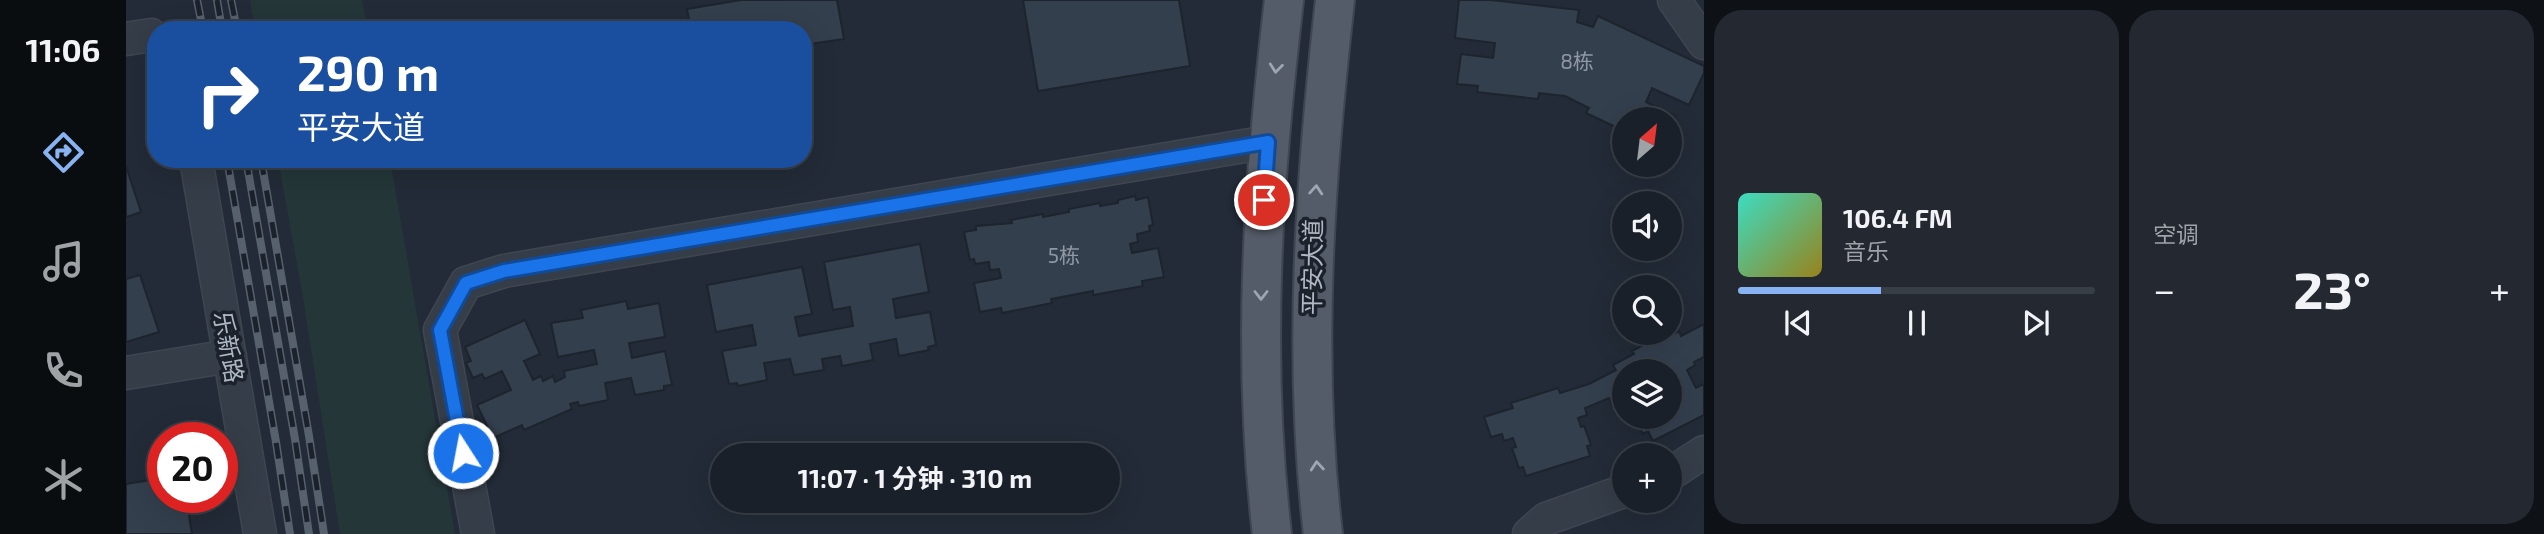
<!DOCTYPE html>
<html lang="zh">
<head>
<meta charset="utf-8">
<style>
  :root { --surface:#1a2029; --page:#232831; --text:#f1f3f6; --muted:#9fa3a8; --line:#383e46; --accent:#88b2f1 }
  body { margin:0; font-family:"Exo 2","Noto Sans SC",sans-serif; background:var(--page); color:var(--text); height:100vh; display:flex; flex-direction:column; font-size:26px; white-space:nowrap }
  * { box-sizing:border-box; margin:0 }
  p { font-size:23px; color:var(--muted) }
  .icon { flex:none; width:38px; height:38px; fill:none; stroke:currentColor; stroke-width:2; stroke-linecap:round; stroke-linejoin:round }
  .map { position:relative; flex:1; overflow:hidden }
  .panel { display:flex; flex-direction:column; gap:10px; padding:10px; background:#0e1217; width:840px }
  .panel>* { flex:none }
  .guide { position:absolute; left:21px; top:21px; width:665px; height:147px; border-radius:28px; box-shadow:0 7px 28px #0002,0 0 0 2px var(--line); background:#1a4fa0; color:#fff; overflow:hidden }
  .needle { width:46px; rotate:28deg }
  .fabs { position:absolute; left:1486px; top:107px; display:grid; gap:14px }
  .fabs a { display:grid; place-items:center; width:70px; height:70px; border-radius:50%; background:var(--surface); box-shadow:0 7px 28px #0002,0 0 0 2px var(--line); font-size:35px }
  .speed { position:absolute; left:21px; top:422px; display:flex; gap:14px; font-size:35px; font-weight:700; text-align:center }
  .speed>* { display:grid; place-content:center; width:91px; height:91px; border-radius:50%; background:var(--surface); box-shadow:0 7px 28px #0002,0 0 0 2px var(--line); line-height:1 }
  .speed .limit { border:10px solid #d22; background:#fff; color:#111 }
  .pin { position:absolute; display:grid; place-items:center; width:60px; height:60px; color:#fff; margin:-30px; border:4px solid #fff; border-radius:50%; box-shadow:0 2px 7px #0007 }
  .me { position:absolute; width:77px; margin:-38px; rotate:349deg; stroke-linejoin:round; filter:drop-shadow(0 0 5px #0008) }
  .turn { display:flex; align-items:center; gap:24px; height:147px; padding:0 35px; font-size:32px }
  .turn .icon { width:91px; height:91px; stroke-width:2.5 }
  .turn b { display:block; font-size:49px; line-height:60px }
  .big { font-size:52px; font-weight:700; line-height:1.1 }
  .panel .card { flex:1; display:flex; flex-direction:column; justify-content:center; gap:10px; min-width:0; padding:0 24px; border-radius:28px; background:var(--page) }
  .song { display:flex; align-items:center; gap:21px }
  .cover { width:84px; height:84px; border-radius:10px; background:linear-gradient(135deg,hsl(170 70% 55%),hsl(50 70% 35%)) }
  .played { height:7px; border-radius:4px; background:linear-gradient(90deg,var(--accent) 40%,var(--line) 40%) }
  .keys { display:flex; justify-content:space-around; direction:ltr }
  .heat { display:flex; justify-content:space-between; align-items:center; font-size:38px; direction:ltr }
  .panel .tiles { flex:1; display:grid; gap:10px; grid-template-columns:repeat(2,1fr) }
  .trip { position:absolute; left:584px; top:443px; width:410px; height:70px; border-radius:35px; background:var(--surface); box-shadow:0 7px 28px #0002,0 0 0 2px var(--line); font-weight:700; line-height:70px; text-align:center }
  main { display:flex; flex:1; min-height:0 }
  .tabs { display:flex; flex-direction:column; width:126px; justify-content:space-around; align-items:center; background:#0a0d10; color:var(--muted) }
  .tabs .icon { width:49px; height:49px }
  .tabs .on { color:var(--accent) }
  .tabs b { font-size:32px; color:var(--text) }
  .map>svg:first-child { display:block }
  .green { fill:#243638 }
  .building { fill:#343f4e; stroke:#1d242e; stroke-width:2 }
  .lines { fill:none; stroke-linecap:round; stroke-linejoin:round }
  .minor-casing { stroke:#3f4651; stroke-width:35 }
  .major-casing { stroke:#3f4651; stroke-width:42 }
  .minor { stroke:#353d48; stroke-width:32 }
  .major { stroke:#535c68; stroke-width:38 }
  .rail-casing { stroke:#57616e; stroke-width:8 }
  .rail { stroke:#1b222c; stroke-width:5; stroke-dasharray:16; stroke-linecap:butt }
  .oneway { stroke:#9da6b2 }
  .route-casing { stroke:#114b97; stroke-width:18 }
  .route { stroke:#1a73e8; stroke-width:12 }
  .labels { text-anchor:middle; stroke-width:7; stroke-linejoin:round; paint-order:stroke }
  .number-label { font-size:21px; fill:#8f98a4 }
  .street-label { font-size:24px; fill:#b0b8c4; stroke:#1b222c }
</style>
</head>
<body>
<main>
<nav class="tabs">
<b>11:06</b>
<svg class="icon on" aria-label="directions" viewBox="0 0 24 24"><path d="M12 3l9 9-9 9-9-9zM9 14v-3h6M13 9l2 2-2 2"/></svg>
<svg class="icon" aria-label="music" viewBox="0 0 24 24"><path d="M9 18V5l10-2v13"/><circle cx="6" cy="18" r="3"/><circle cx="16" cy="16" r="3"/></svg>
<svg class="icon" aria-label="phone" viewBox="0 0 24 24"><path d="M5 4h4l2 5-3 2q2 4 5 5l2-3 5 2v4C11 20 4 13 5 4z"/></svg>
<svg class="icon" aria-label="climate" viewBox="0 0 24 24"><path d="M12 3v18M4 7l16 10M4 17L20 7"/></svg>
</nav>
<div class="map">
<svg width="1578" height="534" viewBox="0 0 1578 534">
  <rect width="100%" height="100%" fill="#222b37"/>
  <path class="green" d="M124,0H236L242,30H129Z
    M152,159H264L329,534H214L177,298Z"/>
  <path class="building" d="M615,0H711L718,39L677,45V30H565L561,9Z
    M897,0H1053L1064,66L912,91Z
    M1333,0H1365L1453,10L1451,22L1467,27L1472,16L1578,66V73L1563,105L1526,88L1520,102L1549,116L1544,128V119H1498V131L1460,113L1463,108L1439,96L1413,93L1412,99L1351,92L1352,86L1331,84L1335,54L1367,58L1369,43L1329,38Z
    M490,20L491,30H433Z
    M0,166L15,212L0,217Z
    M1009,196L1010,200L1022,197L1027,225L1023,226L1024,231L1011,234L1012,242L1004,244L1006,253L1032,248L1038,277L1016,281L1017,286L967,295V291L925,299L926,303L876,313L875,308L854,312L848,283L875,278L873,269L864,270L863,262L849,264L848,259L844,260L838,232L850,230V226L886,223L885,220L917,214V217L943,212V209L974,203V206L992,203V200Z
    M794,244L803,292L767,299L770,318L804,312L810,345L802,347L803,350L773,356L770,339L744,344L747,360L716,366L714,356L696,359L698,370L668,375L664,359L638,363L641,380L612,386L611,383L603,384L596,351L630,345L626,325L590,332L581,285L676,267L686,314L669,317L673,336L727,326L724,307L707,310L698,262Z
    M14,275L33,332L0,342V279Z
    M500,301L502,309L533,303L539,337L503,343L506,358L539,351L546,385L538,386V390L509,395L505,378L479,383L482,400L453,406L452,402L444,404L446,409L398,430L396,425L367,438L351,405L385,390L376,371L359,379L356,374L347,378L340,363L345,361L339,347L399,320L414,354L398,361L407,380L415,376L417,381L427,376L429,382L439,377L438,371L471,364L468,350L432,357L425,323L457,318L455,310Z
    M1578,324V357L1568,362L1569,365L1561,370L1570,388L1578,384V415L1527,441L1522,431L1517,434L1509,419L1515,416H1544V371H1498V398L1486,404L1483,398L1459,408L1461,415L1452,418L1455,427L1458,426L1465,445L1461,446L1464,456L1400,476L1397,467L1393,468L1386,448L1390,447L1387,438L1378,441L1376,434L1365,437L1358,417L1387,408L1385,403L1432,388L1434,393L1463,384L1490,370L1487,365L1508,354L1506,351L1530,338L1532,342L1553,331L1555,336Z
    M37,478V497H60L66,534H0V484Z"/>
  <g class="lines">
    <g class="minor-casing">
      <path id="minor" d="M1548,0L1578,43
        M0,39L25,35L30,40
        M70,159L134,534
        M0,373L104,356
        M1544,474L1578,452
        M352,534L314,330L340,283L378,271L1142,142
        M1403,534L1420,519L1498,491"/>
    </g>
    <g class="major-casing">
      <path id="major" d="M1146,534C1125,355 1137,178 1158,0
        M1197,534C1176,355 1189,178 1209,0"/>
    </g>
    <use href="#minor" class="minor"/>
    <use href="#major" class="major"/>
    <g class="rail-casing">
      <path id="rail" d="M71,0L77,30
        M91,0L96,30
        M105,0L111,30
        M101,159L150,442L164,534
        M120,159L169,439L183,534
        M135,159L183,436L198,534"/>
    </g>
    <use href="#rail" class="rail"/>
  </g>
  <defs><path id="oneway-chevron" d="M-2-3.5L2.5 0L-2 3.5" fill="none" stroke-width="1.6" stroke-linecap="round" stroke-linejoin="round" transform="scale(1.75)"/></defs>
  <g class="oneway">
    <use href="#oneway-chevron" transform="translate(1150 68) rotate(96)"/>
    <use href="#oneway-chevron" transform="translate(1190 190) rotate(-86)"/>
    <use href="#oneway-chevron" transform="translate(1135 295) rotate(90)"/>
    <use href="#oneway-chevron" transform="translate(1191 466) rotate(-95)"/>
  </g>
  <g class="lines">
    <g class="route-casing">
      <path id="route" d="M337,453L314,330L340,283L378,271L1142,142L1138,200"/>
    </g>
    <use href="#route" class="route"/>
  </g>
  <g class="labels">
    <g class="number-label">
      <text x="1451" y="69">8栋</text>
      <text x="938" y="263">5栋</text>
    </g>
    <g class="street-label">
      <text transform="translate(1187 267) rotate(-89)" y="8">平安大道</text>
      <text transform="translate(102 347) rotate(80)" y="8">乐新路</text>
    </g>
  </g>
</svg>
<div class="fabs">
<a><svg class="needle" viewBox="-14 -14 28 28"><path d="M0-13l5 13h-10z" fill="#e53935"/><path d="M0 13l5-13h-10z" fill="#9fa3a8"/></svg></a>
<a><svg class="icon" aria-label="sound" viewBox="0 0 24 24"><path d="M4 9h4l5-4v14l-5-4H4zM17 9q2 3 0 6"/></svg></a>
<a><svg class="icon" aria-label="search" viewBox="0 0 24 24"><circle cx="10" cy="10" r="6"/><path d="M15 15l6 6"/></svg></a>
<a><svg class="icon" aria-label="layers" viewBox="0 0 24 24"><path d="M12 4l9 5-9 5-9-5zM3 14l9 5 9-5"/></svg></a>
<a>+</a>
</div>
<div class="speed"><div class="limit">20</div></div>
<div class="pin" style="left:1138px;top:200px;background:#d93025"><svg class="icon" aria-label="arrive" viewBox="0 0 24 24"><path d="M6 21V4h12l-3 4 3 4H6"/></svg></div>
<svg class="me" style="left:337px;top:453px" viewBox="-20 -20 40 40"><circle r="17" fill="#1a73e8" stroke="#fff" stroke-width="3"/><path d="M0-11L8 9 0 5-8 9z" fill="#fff"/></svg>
<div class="trip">11:07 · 1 分钟 · 310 m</div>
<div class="guide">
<div class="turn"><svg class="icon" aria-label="right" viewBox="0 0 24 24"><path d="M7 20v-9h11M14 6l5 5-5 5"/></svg><div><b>290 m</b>平安大道</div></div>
</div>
</div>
<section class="panel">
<div class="tiles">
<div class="card">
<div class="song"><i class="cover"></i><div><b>106.4 FM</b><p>音乐</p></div></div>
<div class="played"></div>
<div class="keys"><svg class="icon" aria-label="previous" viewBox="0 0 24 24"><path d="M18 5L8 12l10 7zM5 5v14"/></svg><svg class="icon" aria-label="pause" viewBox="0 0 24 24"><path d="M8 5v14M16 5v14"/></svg><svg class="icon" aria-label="next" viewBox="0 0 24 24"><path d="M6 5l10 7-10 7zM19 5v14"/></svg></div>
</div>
<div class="card"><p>空调</p>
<div class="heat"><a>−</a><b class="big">23°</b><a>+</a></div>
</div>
</div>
</section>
</main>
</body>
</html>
